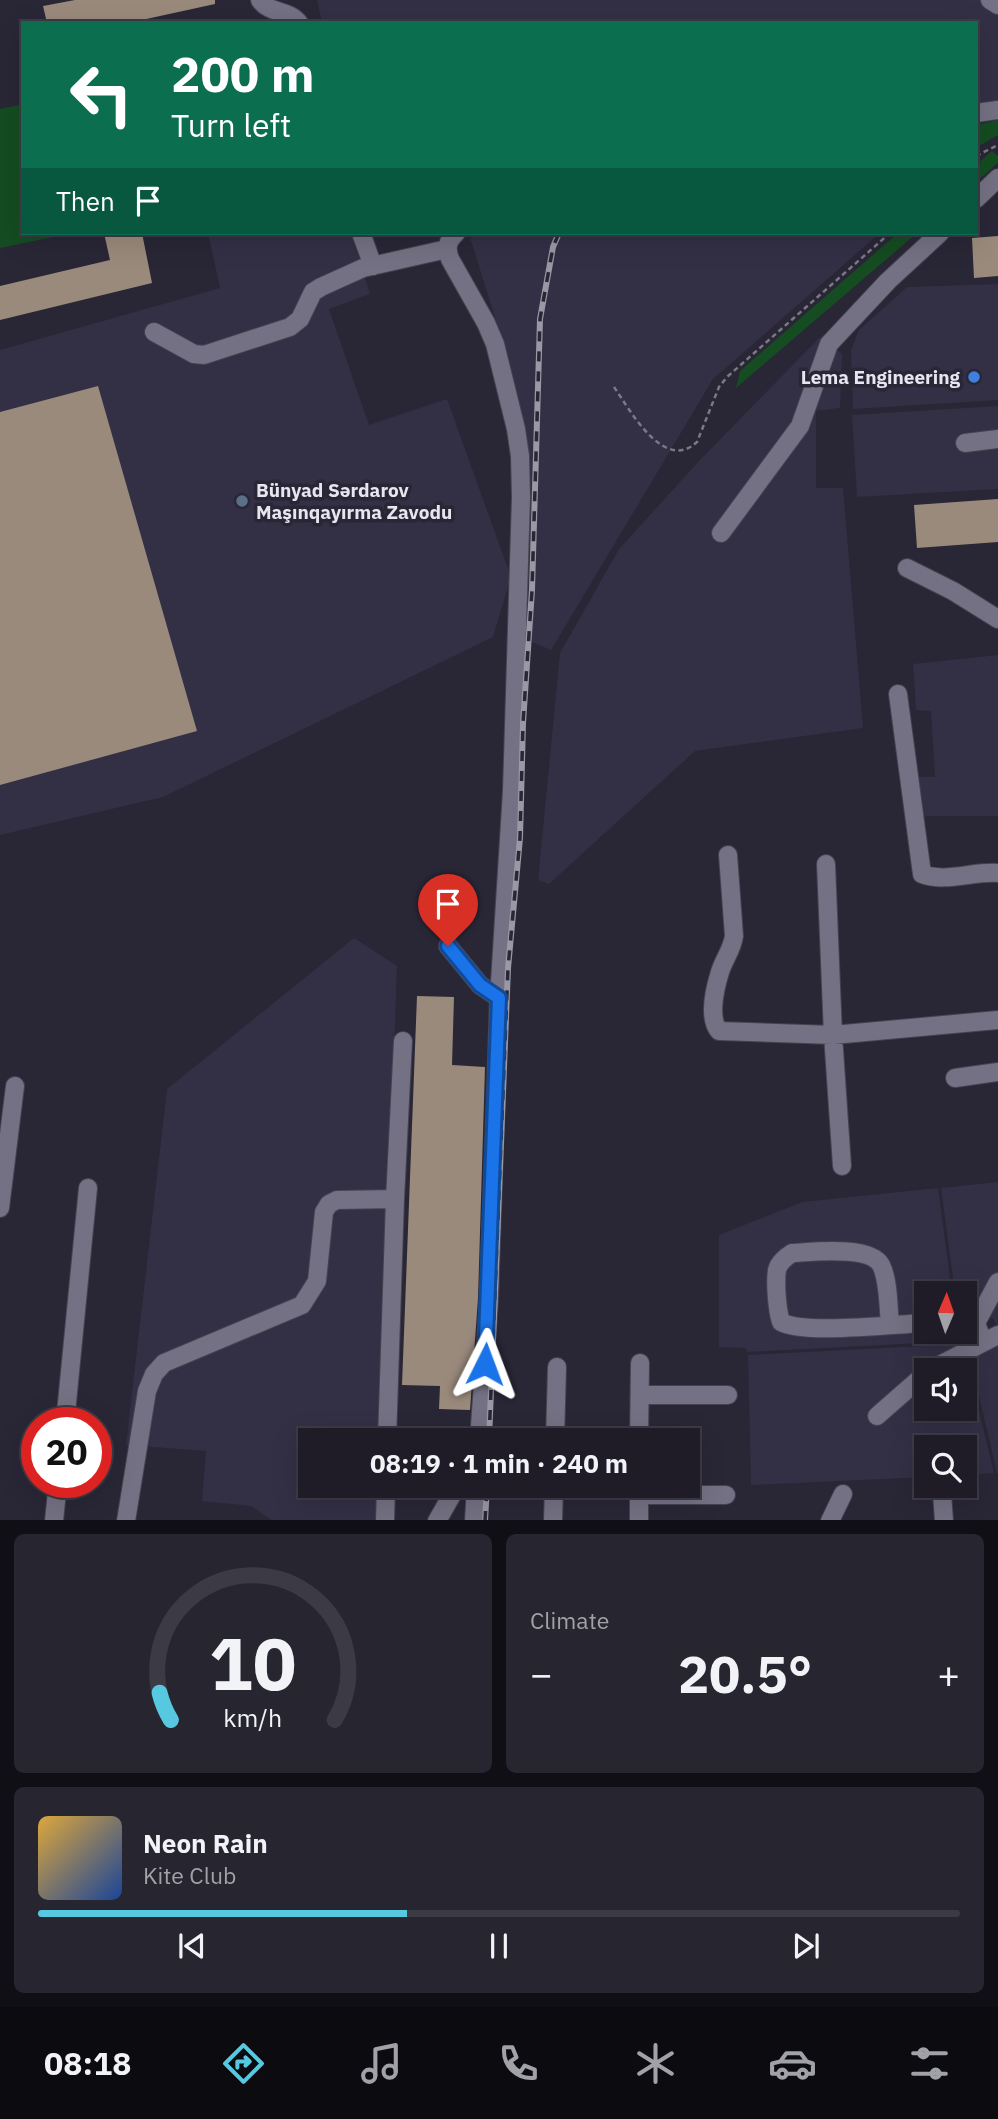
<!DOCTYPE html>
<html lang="en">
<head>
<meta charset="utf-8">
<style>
  :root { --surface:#1f1c28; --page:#272530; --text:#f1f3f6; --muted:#a1a1a8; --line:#3c3a45; --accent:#56c9e0 }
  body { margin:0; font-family:"IBM Plex Sans",sans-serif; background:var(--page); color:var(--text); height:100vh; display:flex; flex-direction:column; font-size:26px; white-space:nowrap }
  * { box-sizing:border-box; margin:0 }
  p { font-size:23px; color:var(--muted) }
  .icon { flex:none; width:38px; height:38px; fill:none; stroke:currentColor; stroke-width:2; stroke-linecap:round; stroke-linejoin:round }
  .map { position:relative; height:1520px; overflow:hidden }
  .details { display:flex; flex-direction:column; gap:14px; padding:14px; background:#110f16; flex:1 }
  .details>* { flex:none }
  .top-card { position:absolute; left:21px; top:21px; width:957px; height:214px; border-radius:0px; box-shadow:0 7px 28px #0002,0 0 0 2px var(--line); background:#0b6e4f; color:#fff; overflow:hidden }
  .needle { width:46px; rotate:2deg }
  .controls { position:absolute; left:914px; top:1281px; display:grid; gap:14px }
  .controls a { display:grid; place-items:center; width:63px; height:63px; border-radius:0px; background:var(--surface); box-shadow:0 7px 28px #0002,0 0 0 2px var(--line); font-size:35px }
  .speed { position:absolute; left:21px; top:1407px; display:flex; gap:14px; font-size:35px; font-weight:700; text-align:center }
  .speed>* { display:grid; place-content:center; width:91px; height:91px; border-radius:50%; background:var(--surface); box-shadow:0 7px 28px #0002,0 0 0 2px var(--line); line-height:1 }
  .speed .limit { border:10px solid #d22; background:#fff; color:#111 }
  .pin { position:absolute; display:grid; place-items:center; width:60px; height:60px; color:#fff; margin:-72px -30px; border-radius:50% 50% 50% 0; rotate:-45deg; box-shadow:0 0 7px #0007 }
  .pin .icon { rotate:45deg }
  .me { position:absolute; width:77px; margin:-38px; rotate:3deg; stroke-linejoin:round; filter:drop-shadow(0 0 5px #0008) }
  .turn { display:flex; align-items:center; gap:24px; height:147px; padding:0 35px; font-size:32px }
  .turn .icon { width:91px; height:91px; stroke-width:2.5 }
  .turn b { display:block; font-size:49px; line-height:60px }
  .then { display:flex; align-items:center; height:66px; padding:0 35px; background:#0003; gap:14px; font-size:26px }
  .big { font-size:52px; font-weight:700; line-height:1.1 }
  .details .tile { flex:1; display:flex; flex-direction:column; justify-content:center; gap:10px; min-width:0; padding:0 24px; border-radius:10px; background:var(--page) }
  .details .dial { align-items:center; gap:0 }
  .dial svg { height:182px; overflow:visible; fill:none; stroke:var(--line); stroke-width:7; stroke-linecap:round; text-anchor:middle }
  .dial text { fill:var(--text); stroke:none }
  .song { display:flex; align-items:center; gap:21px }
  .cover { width:84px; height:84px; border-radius:10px; background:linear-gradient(135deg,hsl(40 70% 55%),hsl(220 70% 35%)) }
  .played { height:7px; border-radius:4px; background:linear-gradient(90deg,var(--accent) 40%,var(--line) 40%) }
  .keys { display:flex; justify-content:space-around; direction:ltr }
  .heat { display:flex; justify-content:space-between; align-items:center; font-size:38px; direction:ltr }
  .details .tiles { flex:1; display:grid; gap:14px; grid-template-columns:1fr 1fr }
  .tile:last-child { grid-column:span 2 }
  .trip { position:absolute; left:298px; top:1428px; width:402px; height:70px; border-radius:0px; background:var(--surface); box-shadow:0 7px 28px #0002,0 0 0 2px var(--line); font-weight:700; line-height:70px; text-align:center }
  .tabs { display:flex; height:112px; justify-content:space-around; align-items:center; background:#0c0b10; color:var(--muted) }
  .tabs .icon { width:49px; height:49px }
  .tabs .selected { color:var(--accent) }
  .tabs b { font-size:32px; color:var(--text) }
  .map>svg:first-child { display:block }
  .built { fill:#332f45; fill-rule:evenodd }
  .green { fill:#154c21 }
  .building { fill:#9a8a7c }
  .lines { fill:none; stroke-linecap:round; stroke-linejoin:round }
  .minor-casing { stroke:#454350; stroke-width:20 }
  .path { stroke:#7b7986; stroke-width:2.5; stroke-dasharray:5 3.5; stroke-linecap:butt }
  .minor { stroke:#737183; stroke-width:18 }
  .rail-casing { stroke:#9998a4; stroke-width:6 }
  .rail { stroke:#292636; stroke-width:3.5; stroke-dasharray:10; stroke-linecap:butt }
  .route-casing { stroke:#114b97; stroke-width:18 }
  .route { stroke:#1a73e8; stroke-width:12 }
  .shop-dot { fill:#3f7fe0; stroke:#292636; stroke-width:2.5 }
  .service-dot { fill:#5c6f8a; stroke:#292636; stroke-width:2.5 }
  .labels { text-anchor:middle; stroke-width:7; stroke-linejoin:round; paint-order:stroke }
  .poi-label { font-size:19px; font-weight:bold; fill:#e7e6f0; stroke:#292636; text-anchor:end }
</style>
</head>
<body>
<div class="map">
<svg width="998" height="1521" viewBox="0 0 998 1521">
  <rect width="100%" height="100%" fill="#292636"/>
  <path class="built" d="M317,0H998V101L977,104L976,23H322Z
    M208,233H351L370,294L329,309L369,425L447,399L511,577L493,637L163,797L0,835V350L220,288Z
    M487,233H880L713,379L551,650L525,639L530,532L525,443L504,346L470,238Z
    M998,284V400L853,409L851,350L859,330L907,287Z
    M820,337L842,354L840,408L816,411V488H843L863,728L695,751L549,884L538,880L560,653L619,549L699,461Z
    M998,406V489L857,497L852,415Z
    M998,655V816H923L918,777H935L931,711L916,710L913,664Z
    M354,938L397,966L380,1440H310V1486H378L377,1520H271L251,1506L202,1501L206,1451L126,1445L167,1089Z
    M998,1182V1328L993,1318L964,1317V1293H955L941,1188Z
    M938,1188L952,1293H926V1332H958L959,1341L747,1352L746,1348L719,1347V1235L802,1202Z
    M963,1344L994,1473L964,1475V1447H926V1477L751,1485L748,1355ZM926,1370H964V1409H926Z
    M998,1345V1473H997L970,1358Z"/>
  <path class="green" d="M23,104V233H73L0,248V109Z
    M998,120V135L979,146L977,125Z
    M992,151L998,156V163L977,181V164Z
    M898,233H917L736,388L740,371Z"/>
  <path class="building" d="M75,0H215V4L128,23H47L43,6Z
    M104,233H142L152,283L0,320V286L110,260Z
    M998,236V276L974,278L972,238Z
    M98,386L197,731L0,785V412Z
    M998,499V542L917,548L914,505Z
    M417,996L454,997L452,1065L485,1067L478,1298L470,1410L439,1409L440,1386L402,1385Z"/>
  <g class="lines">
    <g class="minor-casing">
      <path id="minor" d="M260,0C269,14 288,9 299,23
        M990,0L998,5
        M976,113L998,110
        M976,199L998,178
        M361,233L373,266
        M456,233C447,241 446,248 450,259L486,323L495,344L516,429L520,456L521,497L512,791L499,998L489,1299L479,1440
        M154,332L194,354L204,355L290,327L300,319L313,292L321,287L363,268L447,249
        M965,443L998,439
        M721,533L800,426L829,344L888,281L940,233
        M907,568L953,591L998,619
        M898,694L922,874C945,883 973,871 998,873
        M728,855L734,936C732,950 724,959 720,972C715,988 708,1018 719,1031L833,1035L998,1020
        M826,864L833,1035L842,1166
        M448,946L480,985L499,998
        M955,1078L998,1072
        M0,1208L15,1086
        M890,1324C888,1307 889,1281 881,1265C870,1245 812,1252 792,1253C786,1257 779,1262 777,1270C775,1282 777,1310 781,1322C805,1335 894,1324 926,1323
        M983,1342L976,1323L998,1282
        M930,1370L998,1335
        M640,1395H728
        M877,1416L926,1373
        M65,1423L88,1188
        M387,1440L395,1199L403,1041
        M555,1440L557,1367
        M639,1440L640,1363
        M639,1486V1521
        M942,1493L944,1521
        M639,1495H726
        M54,1521L58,1482
        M126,1521L147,1391L154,1374L164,1363L302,1305L317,1281L324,1212L329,1204L337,1200L395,1199
        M385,1521L386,1486
        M437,1521L457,1486
        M474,1521L476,1486
        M553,1521L554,1486
        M830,1521L843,1494"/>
    </g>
    <path class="path" d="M976,156L998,145
      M614,387C630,410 664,473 697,442L719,387L727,377L890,233"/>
    <use href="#minor" class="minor"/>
    <g class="rail-casing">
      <path id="rail" d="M489,1440L508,968L520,838L523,723L532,590L540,319L553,247L559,233
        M485,1521L487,1486"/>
    </g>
    <use href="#rail" class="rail"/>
  </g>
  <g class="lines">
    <g class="route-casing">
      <path id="route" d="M448,946L480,985L499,998L485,1364"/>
    </g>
    <use href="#route" class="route"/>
  </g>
  <circle class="shop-dot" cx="974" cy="377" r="7"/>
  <circle class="service-dot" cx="242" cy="501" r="7"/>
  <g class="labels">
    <g class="poi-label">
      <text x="960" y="384">Lema Engineering</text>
      <text x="256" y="497" text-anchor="start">Bünyad Sərdarov<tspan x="256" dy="22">Maşınqayırma Zavodu</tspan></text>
    </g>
  </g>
</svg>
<div class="controls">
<a><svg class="needle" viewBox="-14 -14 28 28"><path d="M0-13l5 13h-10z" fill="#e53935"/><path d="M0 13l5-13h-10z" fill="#a1a1a8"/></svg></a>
<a><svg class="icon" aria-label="sound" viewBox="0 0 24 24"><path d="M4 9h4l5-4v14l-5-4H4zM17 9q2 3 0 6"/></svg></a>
<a><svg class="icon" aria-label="search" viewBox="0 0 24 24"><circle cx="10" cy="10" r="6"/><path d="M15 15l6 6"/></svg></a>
</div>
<div class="speed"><div class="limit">20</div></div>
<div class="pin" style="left:448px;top:946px;background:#d93025"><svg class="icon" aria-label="arrive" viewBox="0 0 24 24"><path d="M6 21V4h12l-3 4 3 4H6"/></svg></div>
<svg class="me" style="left:485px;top:1364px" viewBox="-20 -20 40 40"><path d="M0-17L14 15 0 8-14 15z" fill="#1a73e8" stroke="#fff" stroke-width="4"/></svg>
<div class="trip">08:19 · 1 min · 240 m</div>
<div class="top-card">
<div class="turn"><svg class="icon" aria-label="left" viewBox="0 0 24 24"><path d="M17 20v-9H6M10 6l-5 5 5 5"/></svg><div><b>200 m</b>Turn left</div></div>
<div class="then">Then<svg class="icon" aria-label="arrive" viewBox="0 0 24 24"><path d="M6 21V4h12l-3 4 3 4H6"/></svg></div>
</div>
</div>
<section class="details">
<div class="tiles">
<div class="tile dial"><svg viewBox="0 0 100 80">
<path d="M14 69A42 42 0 1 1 86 69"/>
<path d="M14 69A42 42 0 0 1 9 57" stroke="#56c9e0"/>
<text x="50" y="56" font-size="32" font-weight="700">10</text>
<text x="50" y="72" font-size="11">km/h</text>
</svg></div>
<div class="tile"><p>Climate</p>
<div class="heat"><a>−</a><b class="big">20.5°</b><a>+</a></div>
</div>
<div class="tile">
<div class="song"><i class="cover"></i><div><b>Neon Rain</b><p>Kite Club</p></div></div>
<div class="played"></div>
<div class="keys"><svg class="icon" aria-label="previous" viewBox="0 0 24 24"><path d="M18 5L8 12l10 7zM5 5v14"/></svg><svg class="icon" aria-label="pause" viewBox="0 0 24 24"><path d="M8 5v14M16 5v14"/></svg><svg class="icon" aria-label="next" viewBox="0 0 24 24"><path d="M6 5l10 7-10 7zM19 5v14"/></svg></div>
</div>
</div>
</section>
<nav class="tabs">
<b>08:18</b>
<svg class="icon selected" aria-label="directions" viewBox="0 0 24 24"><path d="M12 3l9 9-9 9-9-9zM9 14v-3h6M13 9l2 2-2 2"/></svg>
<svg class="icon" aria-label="music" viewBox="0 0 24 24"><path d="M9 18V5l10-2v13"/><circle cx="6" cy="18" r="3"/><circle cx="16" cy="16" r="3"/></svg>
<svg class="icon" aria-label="phone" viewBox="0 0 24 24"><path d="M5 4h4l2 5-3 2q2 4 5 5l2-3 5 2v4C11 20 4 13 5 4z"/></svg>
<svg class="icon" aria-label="climate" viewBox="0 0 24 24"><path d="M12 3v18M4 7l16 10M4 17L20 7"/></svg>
<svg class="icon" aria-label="car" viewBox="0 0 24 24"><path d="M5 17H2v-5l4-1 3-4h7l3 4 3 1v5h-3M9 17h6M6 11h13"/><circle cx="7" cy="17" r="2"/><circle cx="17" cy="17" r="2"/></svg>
<svg class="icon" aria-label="filters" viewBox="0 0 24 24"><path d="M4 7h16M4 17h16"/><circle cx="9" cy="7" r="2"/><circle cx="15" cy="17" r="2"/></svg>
</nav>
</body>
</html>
